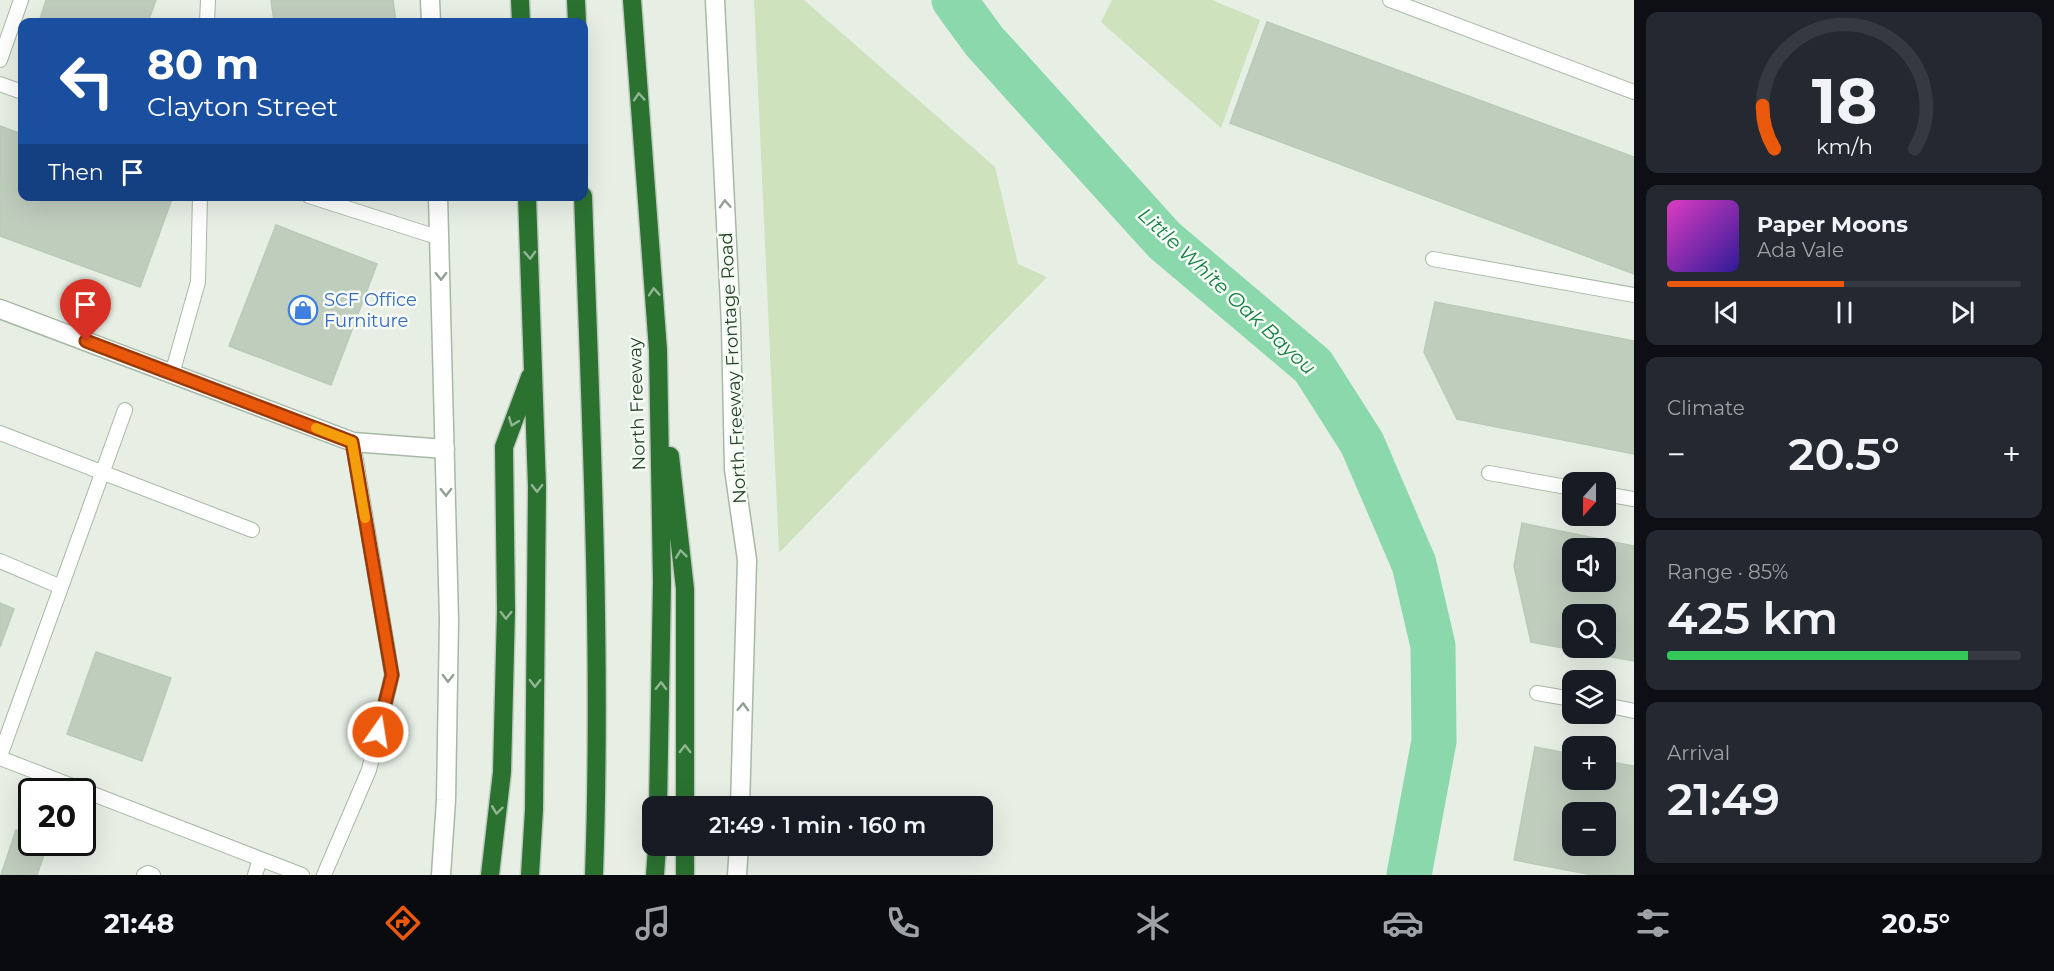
<!DOCTYPE html>
<html lang="en">
<head>
<meta charset="utf-8">
<style>
  :root { --surface:#171b24; --page:#242831; --text:#f1f3f6; --muted:#9ea1a6; --line:#363941; --accent:#ea580c }
  body { margin:0; font-family:Montserrat,sans-serif; background:var(--page); color:var(--text); height:100vh; display:flex; flex-direction:column; font-size:22px; white-space:nowrap }
  * { box-sizing:border-box; margin:0 }
  p { font-size:20px; color:var(--muted) }
  .icon { flex:none; width:33px; height:33px; fill:none; stroke:currentColor; stroke-width:2; stroke-linecap:round; stroke-linejoin:round }
  .map { position:relative; flex:1; overflow:hidden }
  .side { display:flex; flex-direction:column; gap:12px; padding:12px; background:#0d0f14; width:420px }
  .side>* { flex:none }
  .banner { position:absolute; left:18px; top:18px; width:570px; height:183px; border-radius:12px; box-shadow:0 6px 24px #0002; background:#1a4fa0; color:#fff; overflow:hidden }
  .needle { width:39px; rotate:201deg }
  .buttons { position:absolute; left:1562px; top:472px; display:grid; gap:12px }
  .buttons a { display:grid; place-items:center; width:54px; height:54px; border-radius:12px; background:var(--surface); box-shadow:0 6px 24px #0002; font-size:30px }
  .speed { position:absolute; left:18px; top:778px; display:flex; gap:12px; font-size:30px; font-weight:700; text-align:center }
  .speed>* { display:grid; place-content:center; width:78px; height:78px; border-radius:50%; background:var(--surface); box-shadow:0 6px 24px #0002; line-height:1 }
  .speed .limit { border:3px solid #111; border-radius:9px; background:#fff; color:#111 }
  .pin { position:absolute; display:grid; place-items:center; width:51px; height:51px; color:#fff; margin:-62px -26px; border-radius:50% 50% 50% 0; rotate:-45deg; box-shadow:0 0 6px #0007 }
  .pin .icon { rotate:45deg }
  .me { position:absolute; width:66px; margin:-33px; rotate:13deg; stroke-linejoin:round; filter:drop-shadow(0 0 4px #0008) }
  .turn { display:flex; align-items:center; gap:21px; height:126px; padding:0 30px; font-size:27px }
  .turn .icon { width:78px; height:78px; stroke-width:2.5 }
  .turn b { display:block; font-size:42px; line-height:51px }
  .then { display:flex; align-items:center; height:57px; padding:0 30px; background:#0003; gap:12px; font-size:22px }
  .big { font-size:45px; font-weight:600; line-height:1.1 }
  .side .card { flex:1; display:flex; flex-direction:column; justify-content:center; gap:9px; min-width:0; padding:0 21px; border-radius:12px; background:var(--page) }
  .side .dial { align-items:center; gap:0 }
  .dial svg { height:156px; overflow:visible; fill:none; stroke:var(--line); stroke-width:7; stroke-linecap:round; text-anchor:middle }
  .dial text { fill:var(--text); stroke:none }
  .song { display:flex; align-items:center; gap:18px }
  .cover { width:72px; height:72px; border-radius:9px; background:linear-gradient(135deg,hsl(310 70% 55%),hsl(250 70% 35%)) }
  .played { height:6px; border-radius:3px; background:linear-gradient(90deg,var(--accent) 50%,var(--line) 50%) }
  .keys { display:flex; justify-content:space-around; direction:ltr }
  .heat { display:flex; justify-content:space-between; align-items:center; font-size:33px; direction:ltr }
  .charge { height:9px; border-radius:4px; background:linear-gradient(90deg,#34c759 85%,var(--line) 0) }
  .trip { position:absolute; left:642px; top:796px; width:351px; height:60px; border-radius:12px; background:var(--surface); box-shadow:0 6px 24px #0002; font-weight:600; line-height:60px; text-align:center }
  .dock { display:flex; height:96px; justify-content:space-around; align-items:center; background:#090b0e; color:var(--muted) }
  .dock .icon { width:42px; height:42px }
  .dock .active { color:var(--accent) }
  .dock b { font-size:27px; color:var(--text) }
  main { display:flex; flex:1; min-height:0 }
  .map>svg:first-child { display:block }
  .green { fill:#cde2bd }
  .lines { fill:none; stroke-linecap:round; stroke-linejoin:round }
  .river { stroke:#8ad8ac; stroke-width:45 }
  .building { fill:#bfcdbd; stroke:#b9cab7; stroke-width:1.5; fill-rule:evenodd }
  .service-casing { stroke:#a8b8a7; stroke-width:16 }
  .minor-casing { stroke:#a8b8a7; stroke-width:21 }
  .tertiary-casing { stroke:#a8b8a7; stroke-width:21 }
  .motorway-casing { stroke:#c1cac1; stroke-width:21 }
  .service { stroke:#fff; stroke-width:14 }
  .minor { stroke:#fff; stroke-width:18 }
  .tertiary { stroke:#fff; stroke-width:18 }
  .motorway { stroke:#2b7231; stroke-width:18 }
  .oneway { stroke:#91b694 }
  .oneway2 { stroke:#90a191 }
  .route-casing { stroke:#983908; stroke-width:15 }
  .route { stroke:#ea580c; stroke-width:10 }
  .slow { stroke:#f59e0b; stroke-width:10 }
  .labels { text-anchor:middle; stroke-width:5; stroke-linejoin:round; paint-order:stroke }
  .shop-label { font-size:18px; fill:#366cbe; stroke:#f7fbf6; text-anchor:start }
  .street-label { font-size:18px; fill:#224323; stroke:#f7fbf6 }
  .water-label { font-size:20px; font-style:italic; fill:#167f46; stroke:#f7fbf6 }
</style>
</head>
<body>
<main>
<div class="map">
<svg width="1634" height="875" viewBox="0 0 1634 875">
  <rect width="100%" height="100%" fill="#e7efe5"/>
  <path class="green" d="M754,0H804L995,167L1018,264L1047,277L779,553Z
    M1112,0H1212L1260,20L1221,128L1101,22Z"/>
  <g class="lines">
    <path class="river" d="M954,0L984,41L1164,240L1313,366L1362,443L1414,564L1433,646L1434,741L1409,875"/>
  </g>
  <path class="building" d="M46,0H156L148,22H39Z
    M271,0H393L396,22H274Z
    M1267,22L1634,157V274L1230,123Z
    M0,126L22,134V196H173L140,287L0,236Z
    M276,225L377,264L331,385L229,346Z
    M1435,302L1634,341V454L1457,419L1424,352Z
    M1522,523L1634,546V661L1531,642L1514,566ZM1572,549H1605V582H1572ZM1572,615H1605V648H1572Z
    M0,603L14,609L0,647Z
    M96,652L171,678L142,761L67,734Z
    M1535,747L1572,754V780H1605V761L1634,766V875H1593L1514,860ZM1572,813H1605V846H1572Z
    M16,830L32,835V843H48L37,875H1Z"/>
  <g class="lines">
    <g class="service-casing">
      <path id="service" d="M1390,0L1634,92
        M207,22L208,0
        M0,60L21,0
        M0,84L22,92
        M309,196L440,238
        M1433,259L1634,295
        M172,374L198,282L200,196
        M0,433L252,530
        M1489,473L1572,488
        M1605,494L1634,499
        M0,561L61,587
        M1537,693L1572,699
        M1605,705L1634,711
        M0,756L125,410
        M0,758L302,875
        M144,875L148,873L153,875
        M255,875L260,859
        M324,875L369,770L392,675L353,442"/>
    </g>
    <g class="minor-casing">
      <path id="minor" d="M0,309L353,442L445,449"/>
    </g>
    <g class="tertiary-casing">
      <path id="tertiary" d="M430,0L431,22
        M715,0L731,325L734,469L747,560L740,807
        M438,196L449,620L446,800L441,875
        M737,875L739,846"/>
    </g>
    <g class="motorway-casing">
      <path id="motorway" d="M520,0L521,22
        M576,0L577,22
        M632,0L658,350L662,582L658,807
        M527,196L537,487L534,810L530,875
        M583,196C591,423 602,649 594,875
        M670,456L685,589V807
        M490,875L502,772L506,610L504,447L530,377
        M655,875L657,846
        M685,875V846"/>
    </g>
    <use href="#service" class="service"/>
    <use href="#minor" class="minor"/>
    <use href="#tertiary" class="tertiary"/>
    <use href="#motorway" class="motorway"/>
  </g>
  <defs><path id="oneway-chevron" d="M-2-3.5L2.5 0L-2 3.5" fill="none" stroke-width="1.6" stroke-linecap="round" stroke-linejoin="round" transform="scale(1.5)"/></defs>
  <g class="oneway">
    <use href="#oneway-chevron" transform="translate(639 97) rotate(-94)"/>
    <use href="#oneway-chevron" transform="translate(530 255) rotate(88)"/>
    <use href="#oneway-chevron" transform="translate(654 292) rotate(-94)"/>
    <use href="#oneway-chevron" transform="translate(513 422) rotate(111)"/>
    <use href="#oneway-chevron" transform="translate(537 488) rotate(90)"/>
    <use href="#oneway-chevron" transform="translate(681 554) rotate(-97)"/>
    <use href="#oneway-chevron" transform="translate(506 615) rotate(91)"/>
    <use href="#oneway-chevron" transform="translate(535 683) rotate(91)"/>
    <use href="#oneway-chevron" transform="translate(661 686) rotate(-89)"/>
    <use href="#oneway-chevron" transform="translate(685 749) rotate(-90)"/>
    <use href="#oneway-chevron" transform="translate(497 810) rotate(97)"/>
  </g>
  <g class="oneway2">
    <use href="#oneway-chevron" transform="translate(725 204) rotate(-93)"/>
    <use href="#oneway-chevron" transform="translate(441 276) rotate(89)"/>
    <use href="#oneway-chevron" transform="translate(446 492) rotate(89)"/>
    <use href="#oneway-chevron" transform="translate(448 678) rotate(91)"/>
    <use href="#oneway-chevron" transform="translate(743 707) rotate(-88)"/>
  </g>
  <g class="lines">
    <g class="route-casing">
      <path id="route" d="M86,341L352,442L392,675L378,732"/>
    </g>
    <use href="#route" class="route"/>
    <path class="slow" d="M316,428L352,442L365,518"/>
  </g>
  <defs>
    <g id="shop-ring" transform="scale(1.5)"><circle r="9.5" fill="#f7fbf6" stroke="#3f7fe0" stroke-width="1.5"/><path d="M-5-2.5h2.3a2.7 3.5 0 0 1 5.4 0H5L5.5 6h-11ZM-1.5-2.5h3a1.5 2.3 0 0 0-3 0Z" fill="#3f7fe0"/></g>
  </defs>
  <g fill-rule="evenodd">
    <use href="#shop-ring" x="303" y="310"/>
  </g>
  <g class="labels">
    <g class="shop-label">
      <text x="324" y="306">SCF Office<tspan x="324" dy="21">Furniture</tspan></text>
    </g>
    <g class="street-label">
      <text transform="translate(733 368) rotate(-93)" y="6">North Freeway Frontage Road</text>
      <text transform="translate(637 404) rotate(-92)" y="6">North Freeway</text>
    </g>
    <g class="water-label">
      <text transform="translate(1227 291) rotate(43)" y="7">Little White Oak Bayou</text>
    </g>
  </g>
</svg>
<div class="buttons">
<a><svg class="needle" viewBox="-14 -14 28 28"><path d="M0-13l5 13h-10z" fill="#e53935"/><path d="M0 13l5-13h-10z" fill="#9ea1a6"/></svg></a>
<a><svg class="icon" aria-label="sound" viewBox="0 0 24 24"><path d="M4 9h4l5-4v14l-5-4H4zM17 9q2 3 0 6"/></svg></a>
<a><svg class="icon" aria-label="search" viewBox="0 0 24 24"><circle cx="10" cy="10" r="6"/><path d="M15 15l6 6"/></svg></a>
<a><svg class="icon" aria-label="layers" viewBox="0 0 24 24"><path d="M12 4l9 5-9 5-9-5zM3 14l9 5 9-5"/></svg></a>
<a>+</a>
<a>−</a>
</div>
<div class="speed"><div class="limit">20</div></div>
<div class="pin" style="left:86px;top:341px;background:#d93025"><svg class="icon" aria-label="arrive" viewBox="0 0 24 24"><path d="M6 21V4h12l-3 4 3 4H6"/></svg></div>
<svg class="me" style="left:378px;top:732px" viewBox="-20 -20 40 40"><circle r="17" fill="#ea580c" stroke="#fff" stroke-width="3"/><path d="M0-11L8 9 0 5-8 9z" fill="#fff"/></svg>
<div class="trip">21:49 · 1 min · 160 m</div>
<div class="banner">
<div class="turn"><svg class="icon" aria-label="left" viewBox="0 0 24 24"><path d="M17 20v-9H6M10 6l-5 5 5 5"/></svg><div><b>80 m</b>Clayton Street</div></div>
<div class="then">Then<svg class="icon" aria-label="arrive" viewBox="0 0 24 24"><path d="M6 21V4h12l-3 4 3 4H6"/></svg></div>
</div>
</div>
<section class="side">
<div class="card dial"><svg viewBox="0 0 100 80">
<path d="M14 69A42 42 0 1 1 86 69"/>
<path d="M14 69A42 42 0 0 1 8 47" stroke="#ea580c"/>
<text x="50" y="56" font-size="32" font-weight="700">18</text>
<text x="50" y="72" font-size="11">km/h</text>
</svg></div>
<div class="card">
<div class="song"><i class="cover"></i><div><b>Paper Moons</b><p>Ada Vale</p></div></div>
<div class="played"></div>
<div class="keys"><svg class="icon" aria-label="previous" viewBox="0 0 24 24"><path d="M18 5L8 12l10 7zM5 5v14"/></svg><svg class="icon" aria-label="pause" viewBox="0 0 24 24"><path d="M8 5v14M16 5v14"/></svg><svg class="icon" aria-label="next" viewBox="0 0 24 24"><path d="M6 5l10 7-10 7zM19 5v14"/></svg></div>
</div>
<div class="card"><p>Climate</p>
<div class="heat"><a>−</a><b class="big">20.5°</b><a>+</a></div>
</div>
<div class="card"><p>Range · 85%</p><b class="big">425 km</b><div class="charge"></div></div>
<div class="card"><p>Arrival</p><b class="big">21:49</b></div>
</section>
</main>
<nav class="dock">
<b>21:48</b>
<svg class="icon active" aria-label="directions" viewBox="0 0 24 24"><path d="M12 3l9 9-9 9-9-9zM9 14v-3h6M13 9l2 2-2 2"/></svg>
<svg class="icon" aria-label="music" viewBox="0 0 24 24"><path d="M9 18V5l10-2v13"/><circle cx="6" cy="18" r="3"/><circle cx="16" cy="16" r="3"/></svg>
<svg class="icon" aria-label="phone" viewBox="0 0 24 24"><path d="M5 4h4l2 5-3 2q2 4 5 5l2-3 5 2v4C11 20 4 13 5 4z"/></svg>
<svg class="icon" aria-label="climate" viewBox="0 0 24 24"><path d="M12 3v18M4 7l16 10M4 17L20 7"/></svg>
<svg class="icon" aria-label="car" viewBox="0 0 24 24"><path d="M5 17H2v-5l4-1 3-4h7l3 4 3 1v5h-3M9 17h6M6 11h13"/><circle cx="7" cy="17" r="2"/><circle cx="17" cy="17" r="2"/></svg>
<svg class="icon" aria-label="filters" viewBox="0 0 24 24"><path d="M4 7h16M4 17h16"/><circle cx="9" cy="7" r="2"/><circle cx="15" cy="17" r="2"/></svg>
<b>20.5°</b>
</nav>
</body>
</html>
